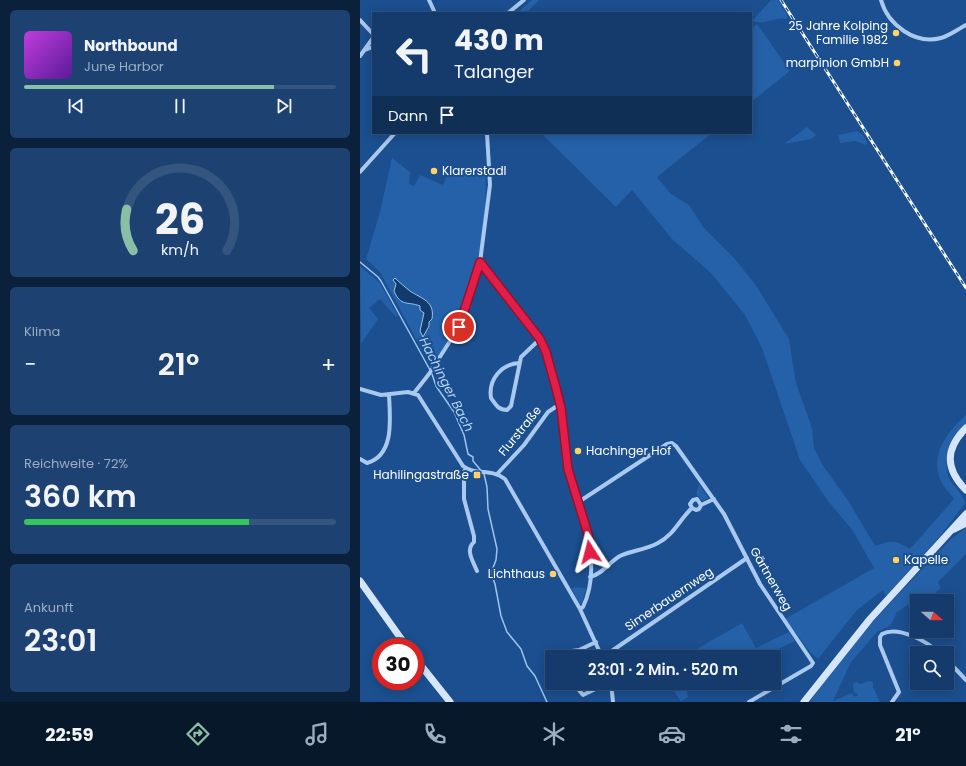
<!DOCTYPE html>
<html lang="de">
<head>
<meta charset="utf-8">
<style>
  :root { --surface:#143b6b; --page:#1d4271; --text:#f1f3f6; --muted:#9dadc1; --line:#33557e; --accent:#8abfa5 }
  body { margin:0; font-family:Poppins,sans-serif; background:var(--page); color:var(--text); height:100vh; display:flex; flex-direction:column; font-size:15px; white-space:nowrap }
  * { box-sizing:border-box; margin:0 }
  p { font-size:13px; color:var(--muted) }
  .icon { flex:none; width:22px; height:22px; fill:none; stroke:currentColor; stroke-width:2; stroke-linecap:round; stroke-linejoin:round }
  .map { position:relative; flex:1; overflow:hidden }
  .drawer { display:flex; flex-direction:column; gap:10px; padding:10px; background:#0b203b; width:360px }
  .drawer>* { flex:none }
  .hud { position:absolute; left:12px; top:12px; width:380px; height:122px; border-radius:0px; box-shadow:0 2px 10px #0003,0 0 0 1px var(--line); background:#143b6b; color:var(--text); overflow:hidden }
  .needle { width:26px; rotate:110deg }
  .fabs { position:absolute; left:550px; top:594px; display:grid; gap:8px }
  .fabs a { display:grid; place-items:center; width:44px; height:44px; border-radius:0px; background:var(--surface); box-shadow:0 2px 10px #0003,0 0 0 1px var(--line); font-size:20px }
  .speed { position:absolute; left:12px; top:638px; display:flex; gap:8px; font-size:20px; font-weight:700; text-align:center }
  .speed>* { display:grid; place-content:center; width:52px; height:52px; border-radius:50%; background:var(--surface); box-shadow:0 2px 10px #0003,0 0 0 1px var(--line); line-height:1 }
  .speed .limit { border:6px solid #d22; background:#fff; color:#111 }
  .pin { position:absolute; display:grid; place-items:center; width:34px; height:34px; color:#fff; margin:-17px; border:2px solid #fff; border-radius:50%; box-shadow:0 1px 4px #0007 }
  .me { position:absolute; width:44px; margin:-22px; rotate:351deg; stroke-linejoin:round; filter:drop-shadow(0 0 3px #0008) }
  .turn { display:flex; align-items:center; gap:14px; height:84px; padding:0 16px; font-size:18px }
  .turn .icon { width:52px; height:52px; stroke-width:2.5 }
  .turn b { display:block; font-size:28px; line-height:34px }
  .then { display:flex; align-items:center; height:38px; padding:0 16px; background:#0003; gap:8px; font-size:15px }
  .big { font-size:30px; font-weight:600; line-height:1.1 }
  .drawer .widget { flex:1; display:flex; flex-direction:column; justify-content:center; gap:6px; min-width:0; padding:0 14px; border-radius:6px; background:var(--page) }
  .drawer .dial { align-items:center; gap:0 }
  .dial svg { height:104px; overflow:visible; fill:none; stroke:var(--line); stroke-width:7; stroke-linecap:round; text-anchor:middle }
  .dial text { fill:var(--text); stroke:none }
  .song { display:flex; align-items:center; gap:12px }
  .cover { width:48px; height:48px; border-radius:6px; background:linear-gradient(135deg,hsl(290 70% 55%),hsl(270 70% 35%)) }
  .played { height:4px; border-radius:2px; background:linear-gradient(90deg,var(--accent) 80%,var(--line) 80%) }
  .keys { display:flex; justify-content:space-around; direction:ltr }
  .heat { display:flex; justify-content:space-between; align-items:center; font-size:22px; direction:ltr }
  .charge { height:6px; border-radius:3px; background:linear-gradient(90deg,#34c759 72%,var(--line) 0) }
  .trip { position:absolute; left:185px; top:650px; width:236px; height:40px; border-radius:0px; background:var(--surface); box-shadow:0 2px 10px #0003,0 0 0 1px var(--line); font-weight:600; line-height:40px; text-align:center }
  .tab-bar { display:flex; height:64px; justify-content:space-around; align-items:center; background:#08182b; color:var(--muted) }
  .tab-bar .icon { width:28px; height:28px }
  .tab-bar .current { color:var(--accent) }
  .tab-bar b { font-size:18px; color:var(--text) }
  main { display:flex; flex:1; min-height:0 }
  .map>svg:first-child { display:block }
  .green { fill:#2461a8 }
  .water { fill:#123a6d; stroke:#9cc4f0 }
  .lines { fill:none; stroke-linecap:round; stroke-linejoin:round }
  .stream { stroke:#9cc4f0; stroke-width:1.5 }
  .minor { stroke:#a9c9ee; stroke-width:4 }
  .secondary { stroke:#d6e6fa; stroke-width:7 }
  .rail-casing { stroke:#fff; stroke-width:3 }
  .rail { stroke:#1b4f8f; stroke-width:1.5; stroke-dasharray:4.5; stroke-linecap:butt }
  .route-casing { stroke:#92132f; stroke-width:10 }
  .route { stroke:#e11d48; stroke-width:7 }
  .poi-dot { fill:#ffd166; stroke:#1b4f8f; stroke-width:1.5 }
  .labels { text-anchor:middle; stroke-width:4; stroke-linejoin:round; paint-order:stroke }
  .poi-label { font-size:12px; fill:#fff; stroke:#1b4f8f; text-anchor:end }
  .street-label { font-size:12px; fill:#fff; stroke:#1b4f8f }
  .water-label { font-size:13px; font-style:italic; fill:#b5d3f5; stroke:#1b4f8f }
</style>
</head>
<body>
<main>
<section class="drawer">
<div class="widget">
<div class="song"><i class="cover"></i><div><b>Northbound</b><p>June Harbor</p></div></div>
<div class="played"></div>
<div class="keys"><svg class="icon" aria-label="previous" viewBox="0 0 24 24"><path d="M18 5L8 12l10 7zM5 5v14"/></svg><svg class="icon" aria-label="pause" viewBox="0 0 24 24"><path d="M8 5v14M16 5v14"/></svg><svg class="icon" aria-label="next" viewBox="0 0 24 24"><path d="M6 5l10 7-10 7zM19 5v14"/></svg></div>
</div>
<div class="widget dial"><svg viewBox="0 0 100 80">
<path d="M14 69A42 42 0 1 1 86 69"/>
<path d="M14 69A42 42 0 0 1 9 37" stroke="#8abfa5"/>
<text x="50" y="56" font-size="32" font-weight="700">26</text>
<text x="50" y="72" font-size="11">km/h</text>
</svg></div>
<div class="widget"><p>Klima</p>
<div class="heat"><a>−</a><b class="big">21°</b><a>+</a></div>
</div>
<div class="widget"><p>Reichweite · 72%</p><b class="big">360 km</b><div class="charge"></div></div>
<div class="widget"><p>Ankunft</p><b class="big">23:01</b></div>
</section>
<div class="map">
<svg width="606" height="702" viewBox="0 0 606 702">
  <rect width="100%" height="100%" fill="#1b4f8f"/>
  <path class="green" d="M172,0H179L166,13H157Z
    M411,0H418L428,16L427,19C415,16 404,26 392,21Z
    M397,24L430,71L391,102V29Z
    M447,127L456,135L451,139L424,144Z
    M497,131L503,135L507,142L506,145L495,141L480,143L478,135Z
    M186,133H352L297,177L311,194L329,205L343,227L374,258L395,284L429,339L436,383L452,428L454,448L462,464L489,502L515,546C532,540 535,540 550,549L594,499C590,493 584,488 581,481C569,455 587,432 606,415V425C593,438 580,462 590,480C596,489 602,493 605,503L581,535L526,596L523,590L497,610L458,659L450,652L425,619L514,568L493,531L468,501L440,460L402,348L385,315L351,273L312,239L272,190L256,207L184,136Z
    M32,158L50,172L49,184L54,186L60,175L83,185L91,167L98,169L125,165C130,227 112,319 71,367L20,272L6,259L20,212Z
    M0,266L20,283L38,316L36,317L20,299L9,308L18,319L1,344Z
    M339,484L348,498L342,501L336,494Z
    M606,528V554L578,582L581,588L566,601L555,600L537,612L531,625L517,632L491,662L473,701L492,693L494,697L498,695L494,692L493,684L496,682L501,684L508,681L513,682V687L520,702H450L467,677L513,621L591,539Z
    M214,587L226,588L222,603L220,604L212,589Z
    M382,623L396,648L429,632L435,641L401,657H312L324,649L328,654Z
    M308,683H340L327,690L328,697L321,701Z"/>
  <path class="water" d="M35,278C40,283 45,287 50,291C62,299 75,301 72,319L69,322V326L63,337L60,331L64,313L60,310V306C47,301 41,307 34,291L36,284L33,280Z"/>
  <g class="lines">
    <path class="stream" d="M0,262L18,277L21,281L70,370
      M72,374L76,386L94,412L104,435L108,454L113,457V461L124,474L127,487L128,509L137,549L136,560L131,573L135,584L141,616L147,632L161,649L167,666L175,676L187,702"/>
    <path class="minor" d="M69,0L75,13
      M521,0C528,25 555,45 581,38C589,36 598,29 606,25
      M148,13L164,0
      M0,20L13,34
      M5,50L13,47
      M0,56L13,38
      M0,172L35,133
      M120,262L180,339C191,360 198,386 201,409C204,429 204,449 208,469C217,515 245,560 223,607L220,609
      M159,363C142,364 128,379 131,398C136,405 138,410 147,410L151,406L161,357L180,339
      M0,389L21,395L48,392L58,395L103,466C116,476 131,468 145,479L220,609L242,657
      M54,393L69,374L99,327L120,262L130,185L127,133
      M0,459L7,463C35,455 30,418 29,395
      M106,468L104,472V499L114,536V542C105,550 113,561 117,571
      M138,473L164,445L188,412L200,404
      M217,503L307,444L312,443L316,446L364,514L400,584L453,663L451,666L389,702
      M341,505L337,499L333,500L330,504L332,508L336,510L339,509L341,505L354,499
      M230,577C243,574 249,562 260,556C270,551 285,550 298,543C314,535 319,520 332,508
      M198,657L197,653L219,650L236,642
      M243,657L387,558
      M587,660L606,680
      M213,683L223,695L248,683
      M251,683L253,702
      M532,702L539,692L520,645V637L522,634C539,625 567,642 580,653"/>
    <path class="secondary" d="M606,428C585,449 585,469 606,490
      M594,529L606,523
      M0,581L47,647
      M55,658L90,702
      M444,702L510,619L606,514"/>
    <g class="rail-casing">
      <path id="rail" d="M421,0L606,288"/>
    </g>
    <use href="#rail" class="rail"/>
  </g>
  <g class="lines">
    <g class="route-casing">
      <path id="route" d="M99,327L120,262L180,339L186,352L196,388L201,408L208,469L228,534L230,552"/>
    </g>
    <use href="#route" class="route"/>
  </g>
  <g class="poi-dot">
    <circle cx="536" cy="33" r="4"/>
    <circle cx="537" cy="63" r="4"/>
    <circle cx="74" cy="171" r="4"/>
    <circle cx="218" cy="451" r="4"/>
    <rect x="113" y="471" width="8" height="8" rx="2"/>
    <circle cx="536" cy="560" r="4"/>
    <circle cx="193" cy="574" r="4"/>
  </g>
  <g class="labels">
    <g class="poi-label">
      <text x="528" y="30">25 Jahre Kolping<tspan x="528" dy="14">Familie 1982</tspan></text>
      <text x="529" y="67">marpinion GmbH</text>
      <text x="82" y="175" text-anchor="start">Klarerstadl</text>
      <text x="226" y="455" text-anchor="start">Hachinger Hof</text>
      <text x="109" y="479">Hahilingastraße</text>
      <text x="544" y="564" text-anchor="start">Kapelle</text>
      <text x="185" y="578">Lichthaus</text>
    </g>
    <g class="street-label">
      <text transform="translate(160 431) rotate(-51)" y="4">Flurstraße</text>
      <text transform="translate(411 579) rotate(60)" y="4">Gärtnerweg</text>
      <text transform="translate(309 599) rotate(-34)" y="4">Simerbauernweg</text>
    </g>
    <g class="water-label">
      <text transform="translate(87 384) rotate(63)" y="5">Hachinger Bach</text>
    </g>
  </g>
</svg>
<div class="fabs">
<a><svg class="needle" viewBox="-14 -14 28 28"><path d="M0-13l5 13h-10z" fill="#e53935"/><path d="M0 13l5-13h-10z" fill="#9dadc1"/></svg></a>
<a><svg class="icon" aria-label="search" viewBox="0 0 24 24"><circle cx="10" cy="10" r="6"/><path d="M15 15l6 6"/></svg></a>
</div>
<div class="speed"><div class="limit">30</div></div>
<div class="pin" style="left:99px;top:327px;background:#d93025"><svg class="icon" aria-label="arrive" viewBox="0 0 24 24"><path d="M6 21V4h12l-3 4 3 4H6"/></svg></div>
<svg class="me" style="left:230px;top:552px" viewBox="-20 -20 40 40"><path d="M0-17L14 15 0 8-14 15z" fill="#e11d48" stroke="#fff" stroke-width="4"/></svg>
<div class="trip">23:01 · 2 Min. · 520 m</div>
<div class="hud">
<div class="turn"><svg class="icon" aria-label="left" viewBox="0 0 24 24"><path d="M17 20v-9H6M10 6l-5 5 5 5"/></svg><div><b>430 m</b>Talanger</div></div>
<div class="then">Dann<svg class="icon" aria-label="arrive" viewBox="0 0 24 24"><path d="M6 21V4h12l-3 4 3 4H6"/></svg></div>
</div>
</div>
</main>
<nav class="tab-bar">
<b>22:59</b>
<svg class="icon current" aria-label="directions" viewBox="0 0 24 24"><path d="M12 3l9 9-9 9-9-9zM9 14v-3h6M13 9l2 2-2 2"/></svg>
<svg class="icon" aria-label="music" viewBox="0 0 24 24"><path d="M9 18V5l10-2v13"/><circle cx="6" cy="18" r="3"/><circle cx="16" cy="16" r="3"/></svg>
<svg class="icon" aria-label="phone" viewBox="0 0 24 24"><path d="M5 4h4l2 5-3 2q2 4 5 5l2-3 5 2v4C11 20 4 13 5 4z"/></svg>
<svg class="icon" aria-label="climate" viewBox="0 0 24 24"><path d="M12 3v18M4 7l16 10M4 17L20 7"/></svg>
<svg class="icon" aria-label="car" viewBox="0 0 24 24"><path d="M5 17H2v-5l4-1 3-4h7l3 4 3 1v5h-3M9 17h6M6 11h13"/><circle cx="7" cy="17" r="2"/><circle cx="17" cy="17" r="2"/></svg>
<svg class="icon" aria-label="filters" viewBox="0 0 24 24"><path d="M4 7h16M4 17h16"/><circle cx="9" cy="7" r="2"/><circle cx="15" cy="17" r="2"/></svg>
<b>21°</b>
</nav>
</body>
</html>
